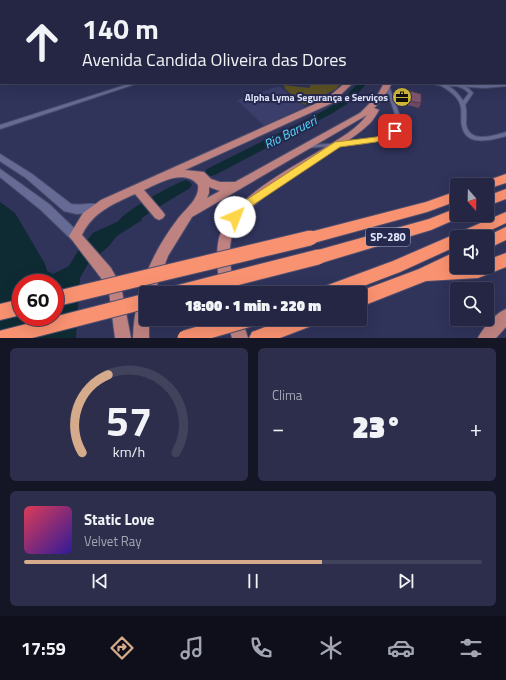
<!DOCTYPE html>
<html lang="pt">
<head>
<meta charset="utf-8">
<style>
  :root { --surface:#242644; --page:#2c2e4b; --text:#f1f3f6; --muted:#a3a5b2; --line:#41435d; --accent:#d6ab8b }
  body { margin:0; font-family:"Titillium Web",sans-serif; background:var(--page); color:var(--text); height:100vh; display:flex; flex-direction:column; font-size:15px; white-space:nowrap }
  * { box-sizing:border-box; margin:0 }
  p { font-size:13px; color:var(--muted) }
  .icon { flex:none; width:22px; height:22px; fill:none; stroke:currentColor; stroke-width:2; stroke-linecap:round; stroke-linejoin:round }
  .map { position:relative; height:338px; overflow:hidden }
  .side { display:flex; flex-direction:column; gap:10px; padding:10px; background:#141525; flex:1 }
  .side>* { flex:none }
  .top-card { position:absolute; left:0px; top:0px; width:506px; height:84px; box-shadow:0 4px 16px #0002,0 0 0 1px var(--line); background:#242644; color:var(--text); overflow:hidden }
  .needle { width:26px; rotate:160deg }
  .buttons { position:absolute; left:450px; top:178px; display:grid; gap:8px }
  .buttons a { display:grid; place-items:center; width:44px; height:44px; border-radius:4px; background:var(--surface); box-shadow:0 4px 16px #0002,0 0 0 1px var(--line); font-size:20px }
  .speed { position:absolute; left:12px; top:274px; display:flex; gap:8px; font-size:20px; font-weight:700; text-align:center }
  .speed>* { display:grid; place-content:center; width:52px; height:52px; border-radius:50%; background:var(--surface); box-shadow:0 4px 16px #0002,0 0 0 1px var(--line); line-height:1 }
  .speed .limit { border:6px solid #d22; background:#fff; color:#111 }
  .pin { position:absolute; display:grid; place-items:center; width:34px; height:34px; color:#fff; margin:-17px; border-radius:8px; box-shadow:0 2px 6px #0006 }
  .me { position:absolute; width:44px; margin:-22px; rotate:44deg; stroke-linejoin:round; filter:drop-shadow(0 0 3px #0008) }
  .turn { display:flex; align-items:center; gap:14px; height:84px; padding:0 16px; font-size:18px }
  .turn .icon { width:52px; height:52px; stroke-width:2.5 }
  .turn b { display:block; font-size:28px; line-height:34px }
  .big { font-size:30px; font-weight:800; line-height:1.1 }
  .side .tile { flex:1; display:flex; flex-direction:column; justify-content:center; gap:6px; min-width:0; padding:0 14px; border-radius:6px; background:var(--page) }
  .side .dial { align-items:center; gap:0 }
  .dial svg { height:104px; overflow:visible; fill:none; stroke:var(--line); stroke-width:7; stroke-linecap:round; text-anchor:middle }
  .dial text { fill:var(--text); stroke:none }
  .song { display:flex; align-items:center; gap:12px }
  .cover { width:48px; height:48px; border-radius:6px; background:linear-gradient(135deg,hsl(350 70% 55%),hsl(250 70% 35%)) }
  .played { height:4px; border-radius:2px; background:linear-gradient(90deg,var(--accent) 65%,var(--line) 65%) }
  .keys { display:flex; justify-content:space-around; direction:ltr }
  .heat { display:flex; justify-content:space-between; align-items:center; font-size:22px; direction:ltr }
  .side .tiles { flex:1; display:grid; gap:10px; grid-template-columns:1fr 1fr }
  .tile:last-child { grid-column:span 2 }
  .trip { position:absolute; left:139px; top:286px; width:228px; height:40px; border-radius:4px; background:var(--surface); box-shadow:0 4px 16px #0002,0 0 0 1px var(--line); font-weight:800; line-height:40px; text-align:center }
  .tab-bar { display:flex; height:64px; justify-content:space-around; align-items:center; background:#0e0f1b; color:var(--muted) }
  .tab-bar .icon { width:28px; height:28px }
  .tab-bar .active { color:var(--accent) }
  .tab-bar b { font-size:18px; color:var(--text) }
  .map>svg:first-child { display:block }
  .built { fill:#3b3e6a }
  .green { fill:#5d5324 }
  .water { fill:#0e2b33; fill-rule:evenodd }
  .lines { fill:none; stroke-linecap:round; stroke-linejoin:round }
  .river { fill:#0e2b33; fill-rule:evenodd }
  .minor-casing { stroke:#4d4f6f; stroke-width:2 }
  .tertiary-casing { stroke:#4d4f6f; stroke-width:2 }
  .secondary-casing { stroke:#4d4f6f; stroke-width:2 }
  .primary-casing { stroke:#4d4f6f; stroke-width:2 }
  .motorway-casing { stroke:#4d4f6f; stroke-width:2 }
  .minor { fill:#666b96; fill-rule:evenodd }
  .tertiary { fill:#666b96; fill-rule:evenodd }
  .secondary { fill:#666b96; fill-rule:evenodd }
  .primary { fill:#be8280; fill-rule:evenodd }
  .motorway { fill:#f99271; fill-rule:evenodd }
  .motorway-bridge-casing { stroke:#4d4f6f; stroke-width:17; stroke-linecap:butt }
  .motorway-bridge { stroke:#f99271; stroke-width:15 }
  .wall { fill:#6c4961 }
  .building { fill:#7d5571; stroke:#583c4f }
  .route { fill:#ffd54a; stroke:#a68a30 }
  .labels { text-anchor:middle; stroke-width:4; stroke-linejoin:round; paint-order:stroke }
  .far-poi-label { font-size:10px; font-weight:bold; fill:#e3e7fb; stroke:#26294e; text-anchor:end }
  .shield { fill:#26294e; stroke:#aaaec7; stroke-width:1 }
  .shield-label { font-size:11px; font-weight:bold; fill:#e3e7fb }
  .water-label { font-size:13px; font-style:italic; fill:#52d8fa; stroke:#26294e }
</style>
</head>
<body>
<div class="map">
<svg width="506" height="338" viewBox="0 0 506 338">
  <rect width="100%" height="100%" fill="#30335a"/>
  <path class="built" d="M279,86L305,107L264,126L237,100Z"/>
  <path class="green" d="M312,83H341L336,89L304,105L285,89L284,85L309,88Z"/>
  <path class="water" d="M0,202L15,213L45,264L47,271L53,274L69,266L78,251L93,233L121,220L134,210L142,220L117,236L108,247L88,264L80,278L76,338H0ZM21,283H55V317H21Z"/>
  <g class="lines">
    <path class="river" d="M358,83H367L350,102L331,114L215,175L211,176L207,175L205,172L207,169L325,110L344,98Z
      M186,180L190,182L192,185L190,188L152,211L129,227L124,229L119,227L117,223C122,212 173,184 186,180Z"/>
    <g class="minor-casing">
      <path id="minor" d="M85,0H124L115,1H84Z
        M0,2H1V4H0Z
        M505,48H506V50H505Z
        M505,71H506V73H505Z
        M132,83H138L0,129V125Z
        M440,83C450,84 458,93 463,101L469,93L464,89L457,86V84C464,84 469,88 473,93L465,105C467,111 466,117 466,124C469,144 493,136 506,132V136C491,140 466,147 462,126C460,119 463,111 460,104C457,95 448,90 440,85Z
        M385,85L389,86L401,119L398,129L392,136L382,140L360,144L306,148L305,147L306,146L308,145C327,144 373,143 388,134C392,131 395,126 396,121C397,115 387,93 385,86Z"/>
    </g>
    <g class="tertiary-casing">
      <path id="tertiary" d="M505,82L506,86L485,88L437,85L434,83L485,84Z"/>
    </g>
    <g class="secondary-casing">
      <path id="secondary" d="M0,154L32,174L71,204C80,206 91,202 100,205L101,208L100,211L77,214L64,211L26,178L0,161Z
        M0,169L49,204L79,233L81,236L79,239L75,241L71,239L41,210L0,177Z"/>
    </g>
    <g class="primary-casing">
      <path id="primary" d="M505,5H506V7H505Z
        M345,83H353L332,103L185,170L204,172L211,179L220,182H235L360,113L377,96L384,83H392L383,99L374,108L379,110C376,115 373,121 368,125C335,156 246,194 232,235C227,254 232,275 235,293H221C218,275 215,256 219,238C230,198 290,169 324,148C339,139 357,129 367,115L192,217L168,256L154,293H146V319H149V338H133C134,295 151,254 177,220C185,209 200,199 198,185C185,168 159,183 144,190L163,212L165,215L163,218L159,220L155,218L135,194C113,204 93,212 82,235L111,268L121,286L131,338H115L109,292L101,278L69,236L83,213L101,200L326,99ZM209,187L220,191L207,198L209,193Z
        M506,309V327L496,338H478C483,328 496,313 506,309Z
        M226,319H242L248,338H232Z"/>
    </g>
    <g class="motorway-casing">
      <path id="motorway" d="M506,174V183L487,189V185H481L483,182Z
        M506,189V199L487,206V196Z
        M457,191V201L427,212L310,244L305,242L303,238L305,234L310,232L426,202Z
        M457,208V215H462L461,217L431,230L318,264L313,262L311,257L313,252L318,250L429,219Z
        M506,212V223L476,237H457V246L400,272L345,293H317L320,288L393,261Z
        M506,227V240L487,249V237H485Z
        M457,251V267H487V260L506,253V267L478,278L426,281L360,307V293H355L419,269Z
        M21,299V315L0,320V304Z
        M286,319H316L314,325L280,338H249L252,332Z"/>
    </g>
    <use href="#minor" class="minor"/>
    <use href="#tertiary" class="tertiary"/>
    <use href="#secondary" class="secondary"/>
    <use href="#primary" class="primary"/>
    <use href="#motorway" class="motorway"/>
    <g class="motorway-bridge-casing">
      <path id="motorway-bridge" d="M177,293L318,257
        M55,299L310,238
        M2,338L146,301
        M185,338L250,319"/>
    </g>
    <use href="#motorway-bridge" class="motorway-bridge"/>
  </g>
  <path class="wall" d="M410,91L421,103L419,108L407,105V96Z"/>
  <path class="building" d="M410,91L421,94V103L409,101Z"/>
  <path class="route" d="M395,128L399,131L391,138L376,142L340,147L253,205L239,220L235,222L231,220L230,217L246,200L335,142L376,137L385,134Z"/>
  <defs>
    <g id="office-disc" transform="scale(1)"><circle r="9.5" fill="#d0b836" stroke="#26294e"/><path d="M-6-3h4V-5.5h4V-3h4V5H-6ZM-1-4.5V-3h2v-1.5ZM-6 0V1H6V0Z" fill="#111"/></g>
  </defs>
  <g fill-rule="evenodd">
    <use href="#office-disc" x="402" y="97"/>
  </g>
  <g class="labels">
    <g class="far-poi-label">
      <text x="388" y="101">Alpha Lyma Segurança e Serviços</text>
    </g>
    <rect class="shield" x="366" y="228" width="44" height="18" rx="3"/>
    <g class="shield-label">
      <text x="388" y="241">SP-280</text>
    </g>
    <g class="water-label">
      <text transform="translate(290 132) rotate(-27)" y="5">Rio Barueri</text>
    </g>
  </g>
</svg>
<div class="buttons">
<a><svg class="needle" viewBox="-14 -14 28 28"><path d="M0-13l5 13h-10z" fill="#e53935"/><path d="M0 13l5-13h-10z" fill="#a3a5b2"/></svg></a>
<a><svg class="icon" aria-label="sound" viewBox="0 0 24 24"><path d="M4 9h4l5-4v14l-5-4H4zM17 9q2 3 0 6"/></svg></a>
<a><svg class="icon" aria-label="search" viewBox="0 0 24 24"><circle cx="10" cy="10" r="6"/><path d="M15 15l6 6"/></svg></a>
</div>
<div class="speed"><div class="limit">60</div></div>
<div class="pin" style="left:395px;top:131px;background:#d93025"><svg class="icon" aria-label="arrive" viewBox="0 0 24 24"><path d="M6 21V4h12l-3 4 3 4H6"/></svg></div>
<svg class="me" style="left:235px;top:217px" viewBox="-20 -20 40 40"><circle r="19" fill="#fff"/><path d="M0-13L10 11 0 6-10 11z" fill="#ffd54a"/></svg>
<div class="trip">18:00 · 1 min · 220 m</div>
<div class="top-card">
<div class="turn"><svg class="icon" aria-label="ahead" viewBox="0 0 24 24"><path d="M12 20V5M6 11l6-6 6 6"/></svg><div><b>140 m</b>Avenida Candida Oliveira das Dores</div></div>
</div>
</div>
<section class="side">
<div class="tiles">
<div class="tile dial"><svg viewBox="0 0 100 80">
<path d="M14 69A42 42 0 1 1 86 69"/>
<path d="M14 69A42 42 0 0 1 34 9" stroke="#d6ab8b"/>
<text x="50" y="56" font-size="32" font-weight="700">57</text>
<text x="50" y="72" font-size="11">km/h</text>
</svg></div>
<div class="tile"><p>Clima</p>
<div class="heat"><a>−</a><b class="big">23°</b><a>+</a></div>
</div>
<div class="tile">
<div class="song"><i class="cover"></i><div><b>Static Love</b><p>Velvet Ray</p></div></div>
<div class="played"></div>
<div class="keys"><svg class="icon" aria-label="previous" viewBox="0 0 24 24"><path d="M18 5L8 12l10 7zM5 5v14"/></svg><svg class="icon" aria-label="pause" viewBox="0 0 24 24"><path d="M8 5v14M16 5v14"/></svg><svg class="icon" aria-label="next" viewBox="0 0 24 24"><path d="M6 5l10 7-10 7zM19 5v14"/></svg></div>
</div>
</div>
</section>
<nav class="tab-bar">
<b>17:59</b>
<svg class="icon active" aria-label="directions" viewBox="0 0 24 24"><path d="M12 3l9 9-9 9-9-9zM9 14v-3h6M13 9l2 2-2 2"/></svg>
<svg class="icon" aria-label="music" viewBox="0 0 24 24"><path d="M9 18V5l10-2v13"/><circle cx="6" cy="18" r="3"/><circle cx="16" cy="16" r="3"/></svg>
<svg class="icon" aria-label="phone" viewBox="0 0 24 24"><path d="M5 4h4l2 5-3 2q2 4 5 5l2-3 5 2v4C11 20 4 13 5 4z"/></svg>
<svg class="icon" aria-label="climate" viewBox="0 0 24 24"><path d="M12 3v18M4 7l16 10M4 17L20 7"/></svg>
<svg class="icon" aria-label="car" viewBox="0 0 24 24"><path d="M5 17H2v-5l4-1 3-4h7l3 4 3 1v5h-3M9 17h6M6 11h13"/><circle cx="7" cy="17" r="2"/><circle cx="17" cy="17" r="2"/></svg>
<svg class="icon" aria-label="filters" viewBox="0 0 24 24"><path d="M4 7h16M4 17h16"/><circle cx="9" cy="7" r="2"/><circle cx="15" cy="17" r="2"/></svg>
</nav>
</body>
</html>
